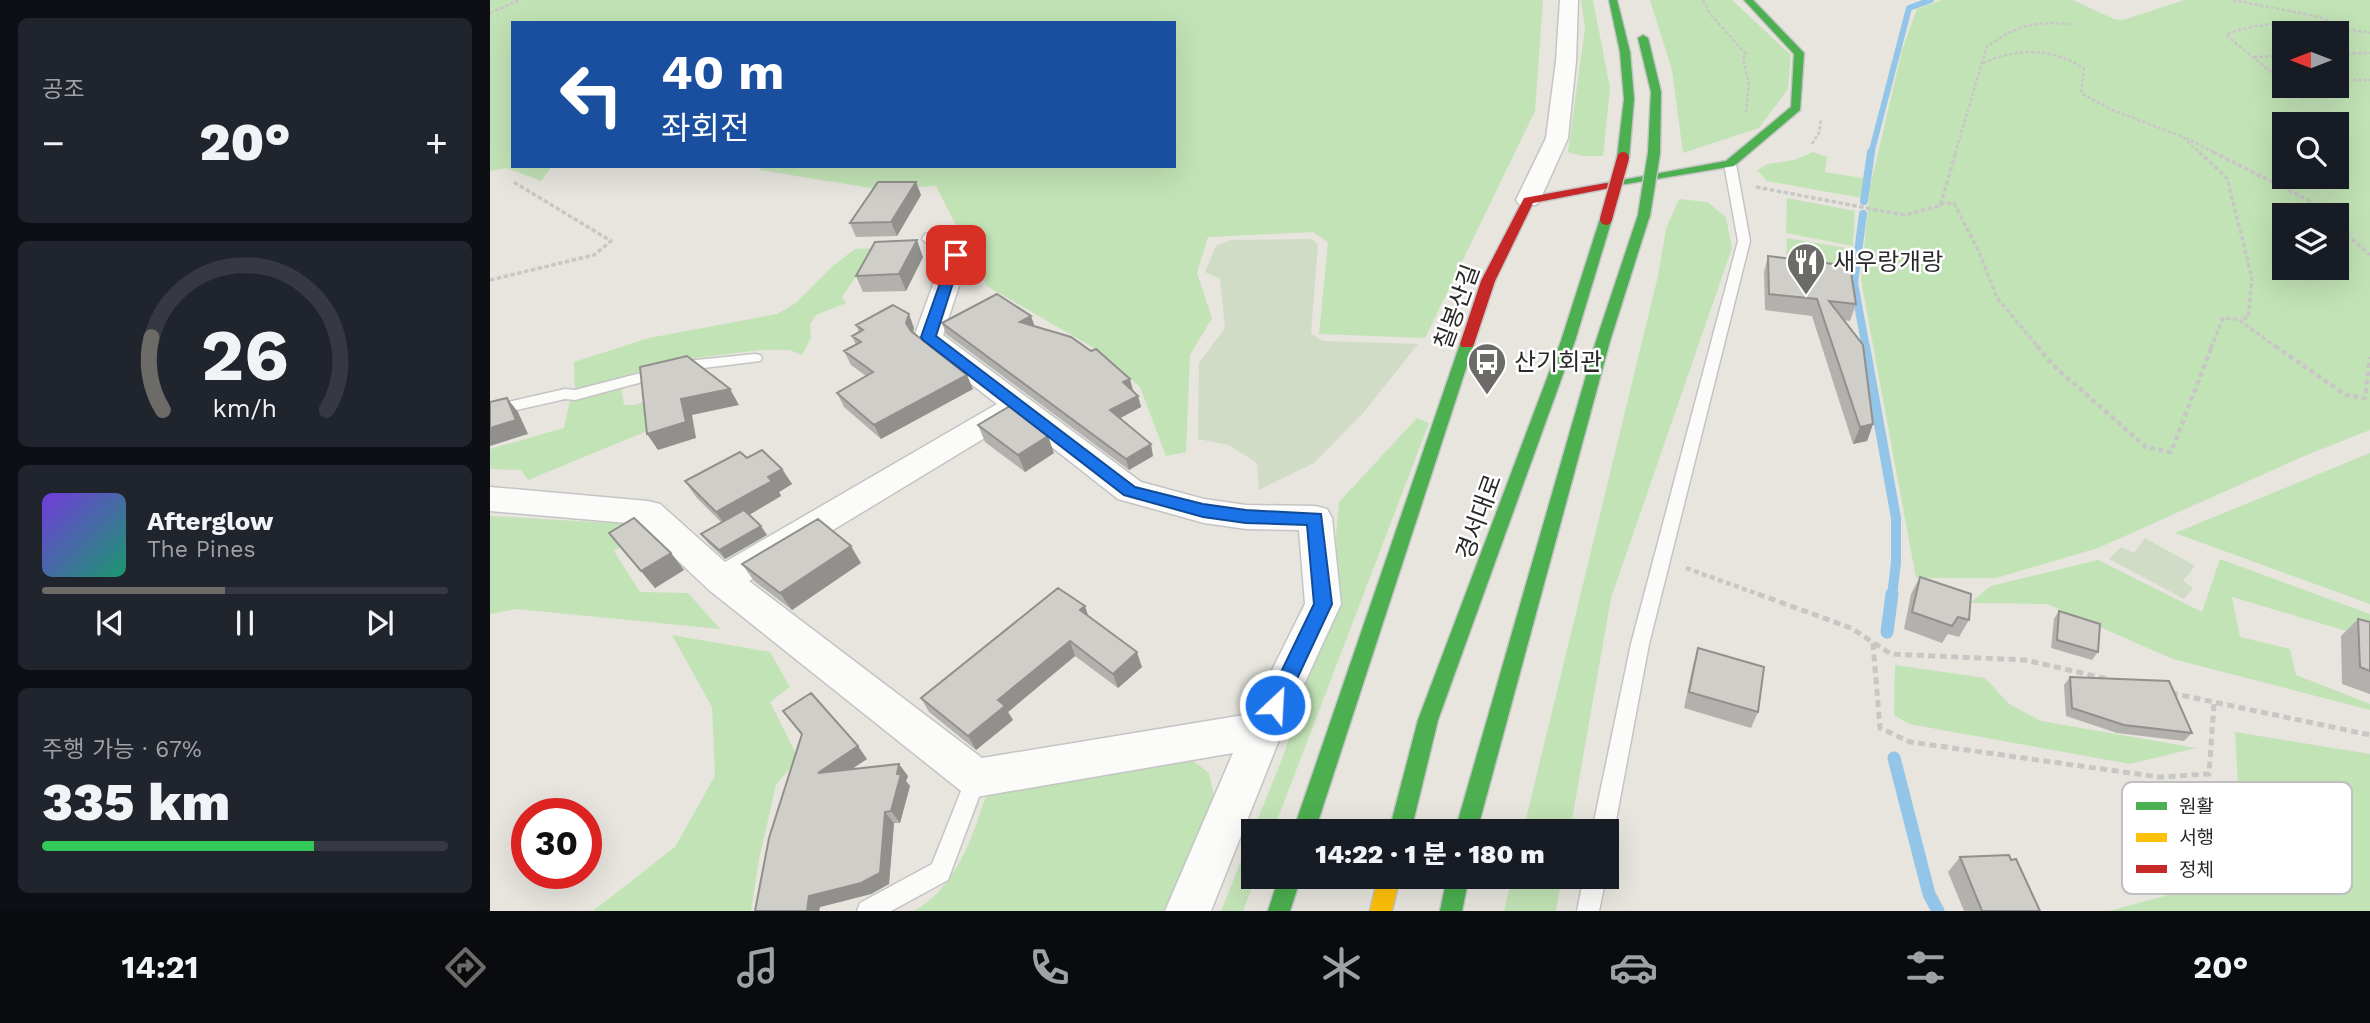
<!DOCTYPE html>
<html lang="ko">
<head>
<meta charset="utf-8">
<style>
  :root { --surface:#171b24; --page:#20242c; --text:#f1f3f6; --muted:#9ea1a6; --line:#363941; --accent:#6c6b68 }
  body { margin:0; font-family:"Work Sans","Noto Sans KR",sans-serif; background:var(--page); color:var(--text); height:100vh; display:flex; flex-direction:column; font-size:26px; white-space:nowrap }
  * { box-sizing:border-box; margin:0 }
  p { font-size:23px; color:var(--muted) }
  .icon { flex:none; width:38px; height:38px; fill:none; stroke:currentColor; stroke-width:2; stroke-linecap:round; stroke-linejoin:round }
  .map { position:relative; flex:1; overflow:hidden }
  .details { display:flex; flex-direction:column; gap:18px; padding:18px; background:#0d0f14; width:490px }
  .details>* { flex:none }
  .guide { position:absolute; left:21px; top:21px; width:665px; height:147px; border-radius:0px; box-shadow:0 7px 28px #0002; background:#1a4fa0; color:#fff; overflow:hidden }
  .needle { width:46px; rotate:270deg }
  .controls { position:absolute; left:1782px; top:21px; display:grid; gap:14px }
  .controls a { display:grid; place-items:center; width:77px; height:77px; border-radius:0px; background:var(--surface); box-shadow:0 7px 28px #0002; font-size:35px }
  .speed { position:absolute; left:21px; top:798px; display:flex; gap:14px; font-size:35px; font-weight:700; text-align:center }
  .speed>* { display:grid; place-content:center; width:91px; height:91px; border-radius:50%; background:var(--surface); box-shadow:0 7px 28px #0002; line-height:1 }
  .speed .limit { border:10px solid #d22; background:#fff; color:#111 }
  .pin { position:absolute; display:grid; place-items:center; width:60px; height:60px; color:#fff; margin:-30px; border-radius:14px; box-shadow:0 4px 10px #0006 }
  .me { position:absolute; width:77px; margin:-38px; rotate:25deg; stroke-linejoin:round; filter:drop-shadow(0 0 5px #0008) }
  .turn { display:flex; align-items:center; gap:24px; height:147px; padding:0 35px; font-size:32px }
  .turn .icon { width:91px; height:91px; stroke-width:2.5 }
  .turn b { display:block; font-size:49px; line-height:60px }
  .big { font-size:52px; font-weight:800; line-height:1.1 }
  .details .widget { flex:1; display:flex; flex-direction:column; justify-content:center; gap:10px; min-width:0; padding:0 24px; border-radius:10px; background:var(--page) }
  .details .dial { align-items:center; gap:0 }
  .dial svg { height:182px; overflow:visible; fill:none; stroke:var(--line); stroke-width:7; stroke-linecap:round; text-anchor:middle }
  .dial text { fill:var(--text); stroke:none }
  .song { display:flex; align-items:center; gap:21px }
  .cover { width:84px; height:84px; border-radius:10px; background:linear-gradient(135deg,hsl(260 70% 55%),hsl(160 70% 35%)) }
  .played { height:7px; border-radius:4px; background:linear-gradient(90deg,var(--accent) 45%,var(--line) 45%) }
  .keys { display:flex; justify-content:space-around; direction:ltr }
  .heat { display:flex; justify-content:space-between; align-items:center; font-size:38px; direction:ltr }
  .charge { height:10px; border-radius:5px; background:linear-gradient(90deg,#34c759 67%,var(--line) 0) }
  .trip { position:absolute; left:751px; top:819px; width:378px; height:70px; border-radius:0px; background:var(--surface); box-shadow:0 7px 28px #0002; font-weight:800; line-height:70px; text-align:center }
  .dock { display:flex; height:112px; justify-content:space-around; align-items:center; background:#090b0e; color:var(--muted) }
  .dock .icon { width:49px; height:49px }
  .dock .selected { color:var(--accent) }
  .dock b { font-size:32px; color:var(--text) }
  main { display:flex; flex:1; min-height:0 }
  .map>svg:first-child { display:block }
  .green { fill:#c2e3b6; fill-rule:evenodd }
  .cemetery { fill:#d0dcc5 }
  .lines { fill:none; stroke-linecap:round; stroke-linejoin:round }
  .stream-far3 { stroke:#92c5e8; stroke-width:6 }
  .stream-far2 { stroke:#92c5e8; stroke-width:8 }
  .stream-far1 { stroke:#92c5e8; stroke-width:10 }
  .stream { stroke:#92c5e8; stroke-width:13 }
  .lane-casing { stroke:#c4c4c4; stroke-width:3 }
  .street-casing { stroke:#c4c4c4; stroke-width:3 }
  .fast-casing { stroke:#c4c4c4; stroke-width:3 }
  .slow-casing { stroke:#c4c4c4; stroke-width:3 }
  .jam-casing { stroke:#c4c4c4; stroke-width:3 }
  .path-far3 { stroke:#c8c7c6; stroke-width:2.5; stroke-dasharray:3.5 2; stroke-linecap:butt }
  .path-far2 { stroke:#c8c7c6; stroke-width:3.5; stroke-dasharray:4.5 2.5; stroke-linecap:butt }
  .path-far1 { stroke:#c8c7c6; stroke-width:4.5; stroke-dasharray:5 3.5; stroke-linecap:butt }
  .path { stroke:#c8c7c6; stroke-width:5; stroke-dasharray:7 4.5; stroke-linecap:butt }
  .lane { fill:#fbfbfa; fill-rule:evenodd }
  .street { fill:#fbfbfa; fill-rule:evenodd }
  .fast { fill:#4caf50; fill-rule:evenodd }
  .slow { fill:#ffc107; fill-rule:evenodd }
  .jam { fill:#c62828; fill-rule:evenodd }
  .fast-bridge-casing { stroke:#c3c3c0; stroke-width:15; stroke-linecap:butt }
  .jam-bridge-casing { stroke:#c3c3c0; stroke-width:15; stroke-linecap:butt }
  .fast-bridge { stroke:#4caf50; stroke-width:12 }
  .jam-bridge { stroke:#c62828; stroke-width:12 }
  .wall { fill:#b3b1ad }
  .shaded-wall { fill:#92908d }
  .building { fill:#d0cec9; stroke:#92908d; stroke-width:2 }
  .route { fill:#1a73e8; stroke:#114b97; stroke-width:2 }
  .labels { text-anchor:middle; stroke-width:5; stroke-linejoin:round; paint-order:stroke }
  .poi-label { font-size:24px; fill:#292929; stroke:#fff; text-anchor:start }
  .street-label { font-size:24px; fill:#292929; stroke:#fff }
  .key { fill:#fff; stroke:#bfbfbf; stroke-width:2 }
  .key-label { font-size:19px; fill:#292929 }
</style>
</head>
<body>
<main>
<section class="details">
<div class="widget"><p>공조</p>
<div class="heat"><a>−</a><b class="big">20°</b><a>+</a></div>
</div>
<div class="widget dial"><svg viewBox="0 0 100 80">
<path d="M14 69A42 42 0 1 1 86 69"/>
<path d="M14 69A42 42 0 0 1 9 37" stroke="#6c6b68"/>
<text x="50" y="56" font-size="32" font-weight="700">26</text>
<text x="50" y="72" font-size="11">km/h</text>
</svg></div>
<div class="widget">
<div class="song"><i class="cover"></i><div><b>Afterglow</b><p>The Pines</p></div></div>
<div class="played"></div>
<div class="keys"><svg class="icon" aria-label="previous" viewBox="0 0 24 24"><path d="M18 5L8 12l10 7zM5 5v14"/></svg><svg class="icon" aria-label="pause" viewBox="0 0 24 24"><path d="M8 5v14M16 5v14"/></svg><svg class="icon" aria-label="next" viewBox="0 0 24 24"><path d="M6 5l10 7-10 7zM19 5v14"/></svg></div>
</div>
<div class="widget"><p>주행 가능 · 67%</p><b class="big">335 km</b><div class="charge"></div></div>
</section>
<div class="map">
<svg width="1880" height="911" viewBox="0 0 1880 911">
  <rect width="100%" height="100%" fill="#e7e5de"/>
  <path class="green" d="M0,0H1053L1045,111L935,338L829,334L838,242L823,232L718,237L707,273L722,318L700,355L696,452L676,456L650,387L611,352L497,286L446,186L386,189L270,170V166H684V23H23V166H62L51,181L17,168L0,171Z
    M1091,0H1103L1120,88L1113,156H1092L1078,152L1095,28Z
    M1160,0H1242L1301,55L1298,89L1269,128L1193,153L1182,70Z
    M1452,0H1583L1624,19L1633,20L1694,0H1880V430L1814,456L1608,548L1506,578H1426L1371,280L1380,188L1412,50L1427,9ZM1794,33H1846V86H1794ZM1794,124H1846V177H1794ZM1794,215H1846V268H1794Z
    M1323,152L1337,157L1335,172L1378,179L1372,198L1277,181L1267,170L1278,164L1304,160Z
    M1297,198L1365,211L1363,246L1296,233Z
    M1189,199L1217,202L1236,217L1242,248L1121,598L1080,831H1033L1168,276L1176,229Z
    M1297,238L1362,249L1360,280L1296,271Z
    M385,248L352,297L356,303L326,315L320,324L321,338L312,355L300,350H270L182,361L85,391L84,362L159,338L287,314L306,303L344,265L365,249Z
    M131,385L134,405H144L214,385L213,408L38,480L31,470L0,469V449L74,428L80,400Z
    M927,418L939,423L783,831H763L794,754L848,589L846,536L849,502Z
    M1880,453V604L1685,533Z
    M0,516L138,524L154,532L124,551L150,592L198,593L230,629L27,609L0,614Z
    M1730,559L1880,614V638L1742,597L1750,637L1800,649L1806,675L1880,704V710L1683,659L1557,604L1480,603L1501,586L1608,560L1712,612Z
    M182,635L280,652L300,687L280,702L308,758L286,785L269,859L261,911H103L185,847L225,776L222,707Z
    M1405,665L1495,678L1519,704L1551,721L1706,748L1640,764L1419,724L1404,715Z
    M1745,732L1880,754V911H1619L1741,878L1699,793L1748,784Z
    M702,760L719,773L724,796L679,911H424C464,889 482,840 495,798L514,788Z
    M763,831V877H766L753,911H731Z
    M1022,877H1072L1066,911H1014Z"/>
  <path class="cemetery" d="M822,239L828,245L821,333L832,341L928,344L873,413L824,463L769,490L767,463L739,445L708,439L709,363L735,328L730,279L715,272L726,246L741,240Z
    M1655,538L1705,566L1693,581L1703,588L1694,599L1619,559L1631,547L1644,553Z"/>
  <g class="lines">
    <path class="stream-far3" d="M1381,154L1419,8L1441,0"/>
    <path class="stream-far2" d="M1374,201L1381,152
      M1373,214L1364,283L1376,348"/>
    <path class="stream-far1" d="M1375,346L1406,518V562L1402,596"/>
    <path class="stream" d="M1397,632L1402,594
      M1404,758L1439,894L1448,911"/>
    <g class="lane-casing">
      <path id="lane" d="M1240,161L1246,164L1260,241L1159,644L1124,831L1121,838L1116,840V831H1102L1141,644L1248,241L1234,164Z
        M265,354L270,355L272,358L270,361L197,370L85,400L75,399L0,416V406L75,389L85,390L197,361Z
        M486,768L493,771L496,778L458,880L401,911H367L370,903L442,864L479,771Z
        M1094,877H1116L1109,911H1087Z"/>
    </g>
    <g class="street-casing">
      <path id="street" d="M1070,0H1088L1086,61L1078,138L1050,200L1046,205H1030L1026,200L1056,138L1066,61Z
        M444,232L453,234L479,255L453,335L651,482L714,499L756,505L825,506L837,509L842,518L851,604L793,730L721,911H675L743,753L486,797L471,791L219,590L149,524L0,511V487L158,501L170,504L235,562L507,404L428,343L424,337L453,257L432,239L435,234ZM526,419L628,499L714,523L756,529L809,530L815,604L760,714L492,758L259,581Z"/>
    </g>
    <g class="fast-casing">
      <path id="fast" d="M1119,0H1127L1140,52L1144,99L1139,158L1133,161L1127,158L1134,99L1130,52Z
        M1254,0H1263L1314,53L1310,110L1244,166L1112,188L1110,186L1116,183L1236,161L1301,107L1304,54Z
        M1153,35L1158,38L1171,92L1170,153L1164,156L1158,153L1161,92L1148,38Z
        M1154,211L1160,215L1120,341L987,831H965L1106,341L1148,215Z
        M1116,215L1122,219L1085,341L948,720L921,831H899L928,720L1071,341L1110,219Z
        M977,340L984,344L825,831H803L970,344Z
        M789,877H811L800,911H778Z
        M957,877H979L972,911H950Z"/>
    </g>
    <g class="slow-casing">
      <path id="slow" d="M888,877H910L902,911H880Z"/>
    </g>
    <g class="jam-casing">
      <path id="jam" d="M1116,183L1122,186L1120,188L1043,203L1005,281L984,344L982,347H972L970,344L991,281L1034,198Z"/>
    </g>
    <path class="path-far3" d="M1213,0L1220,14L1256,54L1253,58L1259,85L1256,113
      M1743,0L1829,17L1846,24
      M0,13L29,0
      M1846,54L1880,53
      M1764,57L1794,56
      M1493,63C1525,48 1564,47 1594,69L1591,93L1620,109L1693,137L1711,154
      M1846,80H1880
      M1794,83L1736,35C1779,16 1835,25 1880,33
      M1797,86L1813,99
      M1696,138L1727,154
      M1322,144L1329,133L1331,120
      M1465,154L1497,46C1533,23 1541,22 1583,24"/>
    <path class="path-far2" d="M1709,152L1737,178L1762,278L1758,318H1750
      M1723,152L1820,201L1836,215
      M1266,187L1414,215L1450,206L1466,152
      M1450,204L1464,203L1489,252L1507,298L1549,348
      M1846,225L1880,255
      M0,280L104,255L121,241L22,181
      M1721,348L1733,318L1748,319L1787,348"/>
    <path class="path-far1" d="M1547,346L1563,365L1656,447L1681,452L1722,346
      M1785,346L1856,395L1875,398L1880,357
      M1196,568L1273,596"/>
    <path class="path" d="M1268,594L1361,628L1401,654L1535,660L1618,679
      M1383,643L1390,728L1420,742L1669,777L1719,774L1724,702
      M1681,693L1880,735"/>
    <use href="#lane" class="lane"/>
    <use href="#street" class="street"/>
    <use href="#fast" class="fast"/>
    <use href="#slow" class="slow"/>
    <use href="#jam" class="jam"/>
    <g class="fast-bridge-casing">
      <path id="fast-bridge" d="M1154,215L1164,153"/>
    </g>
    <g class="jam-bridge-casing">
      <path id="jam-bridge" d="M1116,219L1133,158"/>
    </g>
    <use href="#fast-bridge" class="fast-bridge"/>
    <use href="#jam-bridge" class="jam-bridge"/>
  </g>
  <path class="wall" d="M426,182L431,195L407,236L366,237L360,223Z
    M1278,256L1366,304L1360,321L1353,320L1383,424L1377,441L1363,444L1322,316L1275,310L1274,272Z
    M433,257L416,291L373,292L366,276Z
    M452,323L545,326L643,390H642L648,396L651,407L629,418L663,456L639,470L456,334Z
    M366,325L424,328L423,333L483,389L391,439L354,407L347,393L376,376L361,365L354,351L366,345L362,336L369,332Z
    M488,425L564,453L535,472L495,442Z
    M257,458L292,469L302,484L289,492L291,496L259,515L277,535L235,559L218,543L211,534L232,523L206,497L195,481Z
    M119,533L181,553L194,570L165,588Z
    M371,563L302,610L264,581L252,564Z
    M1430,577L1479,620L1469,637L1458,634L1452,643L1414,629L1421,594Z
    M1569,611L1608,652L1602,660L1561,648L1564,619Z
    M598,616L652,667L628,688L585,656L518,712L523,720L486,750L439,712L431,698Z
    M1868,619L1880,622V694L1852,684L1851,636Z
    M1208,648L1268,712L1261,728L1194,708L1203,665Z
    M1580,677L1702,733L1694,741L1627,733L1576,716L1574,685Z
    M293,711L377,759L361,769L418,776L416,781L420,786L410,823H404L399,884L381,894L330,907L329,911H265L312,735Z
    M1470,857L1550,911H1474L1458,872Z"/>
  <path class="shaded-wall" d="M426,182L431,195L407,236L401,222Z
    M427,240L433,257L416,291L409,274Z
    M419,314L424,328L422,336L416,323Z
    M541,316L545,327L530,322Z
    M477,375L483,389L391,439L384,425Z
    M640,379L643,390L636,393L633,382Z
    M240,389L249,405L202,415L206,438L168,450L157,434L191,399Z
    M648,396L651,407L623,422L620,410Z
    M17,398L28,412L38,434L0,446V428Z
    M1383,424L1377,441L1363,444L1370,427Z
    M558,436L564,453L535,472L528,455Z
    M661,444L663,456L639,470L636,459Z
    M292,469L302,484L289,492L291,496L237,528L226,512L278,477Z
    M271,526L277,535L235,559L229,550Z
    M361,546L371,563L302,610L290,593Z
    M181,553L194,570L165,588L151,571Z
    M595,606L600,621L590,610Z
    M580,641L585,656L518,712L523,720L486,750L478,736L508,700Z
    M647,652L652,667L628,688L623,674Z
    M368,746L377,759L338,785L328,773Z
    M409,764L418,776L416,781L420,786L410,823L401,811Z
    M395,812L404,823L399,884L381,894L330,907L329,911H317L319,896Z"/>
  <path class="building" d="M388,182H426L401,222L360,223Z
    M427,240L409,274L366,276L385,242Z
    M1278,256L1360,266L1366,304L1339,301L1373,345L1383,424L1370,427L1327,299L1279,294Z
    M507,294L541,316L530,322L581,337L601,351L606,349L640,379L633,382L648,396L620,410L661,444L636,459L452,323Z
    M403,305L419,314L416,323L421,331L477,375L384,425L347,393L383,372L354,351L371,342L362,336L373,330L366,325Z
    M197,356L240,389L191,399L196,422L157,434L150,367Z
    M17,398L26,420L0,428V402Z
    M520,406L558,436L528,455L488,425Z
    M272,450L292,469L278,477L282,481L226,512L195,481L250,452L257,458Z
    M254,510L271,526L229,550L211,534Z
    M144,518L181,553L151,571L119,533Z
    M328,519L361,546L290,593L252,564Z
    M1430,577L1481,594L1479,620L1468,617L1462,626L1422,612Z
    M568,588L595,606L590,610L647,652L623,674L580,641L508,700L515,706L478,736L431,698Z
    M1569,611L1610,624L1608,652L1567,640Z
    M1868,619L1880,622V671L1870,667Z
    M1208,648L1274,667L1268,712L1199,692Z
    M1580,677L1679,681L1702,733L1634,725L1582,708Z
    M321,693L368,746L328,773L409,764L407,774H411L401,811L395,812L390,873L371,883L319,896L317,911H265L279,838L312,734L293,711Z
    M1519,855L1521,860L1526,859L1550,911H1492L1470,857Z"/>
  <path class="route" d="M466,251L472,255L446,336L645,487L713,504L756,510L831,514L842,604L792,711L785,713L778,711L775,705L824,604L817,525L756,523L713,517L634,495L433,340L431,337L460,255Z"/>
  <defs>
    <g id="restaurant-pin" transform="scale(2.0125)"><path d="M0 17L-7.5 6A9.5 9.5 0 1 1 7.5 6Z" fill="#6c6b68" stroke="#fff"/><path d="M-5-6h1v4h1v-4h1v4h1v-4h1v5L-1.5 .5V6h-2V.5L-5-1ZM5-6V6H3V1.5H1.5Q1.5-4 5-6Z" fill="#fff"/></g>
    <g id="bus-pin" transform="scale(2.0125)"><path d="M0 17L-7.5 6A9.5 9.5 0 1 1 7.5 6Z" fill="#6c6b68" stroke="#fff"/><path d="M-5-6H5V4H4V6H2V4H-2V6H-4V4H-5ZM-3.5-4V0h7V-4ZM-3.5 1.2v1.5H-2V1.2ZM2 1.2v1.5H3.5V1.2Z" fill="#fff"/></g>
  </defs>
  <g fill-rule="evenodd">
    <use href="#restaurant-pin" x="1316" y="262"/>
    <use href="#bus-pin" x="997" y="362"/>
  </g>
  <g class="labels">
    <g class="poi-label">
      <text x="1343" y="270">새우랑개랑</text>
      <text x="1024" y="370">산기회관</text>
    </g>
    <g class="street-label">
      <text transform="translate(967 307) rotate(-70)" y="8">칠봉산길</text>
      <text transform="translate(989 517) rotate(-70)" y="8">경서대로</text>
    </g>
  </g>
  <rect x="1632" y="782" width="230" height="112" rx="10" class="key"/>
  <rect x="1646" y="802" width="31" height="8" fill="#4caf50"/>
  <rect x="1646" y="833" width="31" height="9" fill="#ffc107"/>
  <rect x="1646" y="865" width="31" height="8" fill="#c62828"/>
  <g class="key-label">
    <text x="1689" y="813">원활</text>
    <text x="1689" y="844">서행</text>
    <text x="1689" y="876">정체</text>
  </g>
</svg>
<div class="controls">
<a><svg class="needle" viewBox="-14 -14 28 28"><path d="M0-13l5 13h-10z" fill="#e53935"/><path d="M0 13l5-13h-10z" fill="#9ea1a6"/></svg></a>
<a><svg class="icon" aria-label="search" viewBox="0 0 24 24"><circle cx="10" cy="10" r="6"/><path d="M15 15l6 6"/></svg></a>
<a><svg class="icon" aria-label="layers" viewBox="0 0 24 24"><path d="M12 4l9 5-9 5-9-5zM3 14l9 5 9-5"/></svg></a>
</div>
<div class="speed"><div class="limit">30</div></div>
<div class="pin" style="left:466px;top:255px;background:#d93025"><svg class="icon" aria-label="arrive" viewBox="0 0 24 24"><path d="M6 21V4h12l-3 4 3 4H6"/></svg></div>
<svg class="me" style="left:785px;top:705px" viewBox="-20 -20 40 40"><circle r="17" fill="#1a73e8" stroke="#fff" stroke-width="3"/><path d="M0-11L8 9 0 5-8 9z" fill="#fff"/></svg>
<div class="trip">14:22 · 1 분 · 180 m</div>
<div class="guide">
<div class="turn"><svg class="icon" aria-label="left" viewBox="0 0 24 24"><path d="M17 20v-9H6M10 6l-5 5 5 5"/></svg><div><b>40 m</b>좌회전</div></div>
</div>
</div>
</main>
<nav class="dock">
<b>14:21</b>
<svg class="icon selected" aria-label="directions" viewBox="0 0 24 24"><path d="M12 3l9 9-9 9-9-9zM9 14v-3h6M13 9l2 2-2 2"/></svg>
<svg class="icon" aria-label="music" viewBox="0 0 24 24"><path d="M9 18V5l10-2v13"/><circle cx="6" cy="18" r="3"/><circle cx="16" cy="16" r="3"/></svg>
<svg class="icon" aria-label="phone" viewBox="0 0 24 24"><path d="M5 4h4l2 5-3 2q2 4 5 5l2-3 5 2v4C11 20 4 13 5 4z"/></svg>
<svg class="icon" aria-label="climate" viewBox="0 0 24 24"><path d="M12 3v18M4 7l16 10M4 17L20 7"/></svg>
<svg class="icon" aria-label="car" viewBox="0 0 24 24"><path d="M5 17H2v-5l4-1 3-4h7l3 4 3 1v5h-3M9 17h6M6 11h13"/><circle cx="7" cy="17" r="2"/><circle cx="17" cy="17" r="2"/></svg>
<svg class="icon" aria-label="filters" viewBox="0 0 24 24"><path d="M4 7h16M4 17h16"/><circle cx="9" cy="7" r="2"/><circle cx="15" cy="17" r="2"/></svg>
<b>20°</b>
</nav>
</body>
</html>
